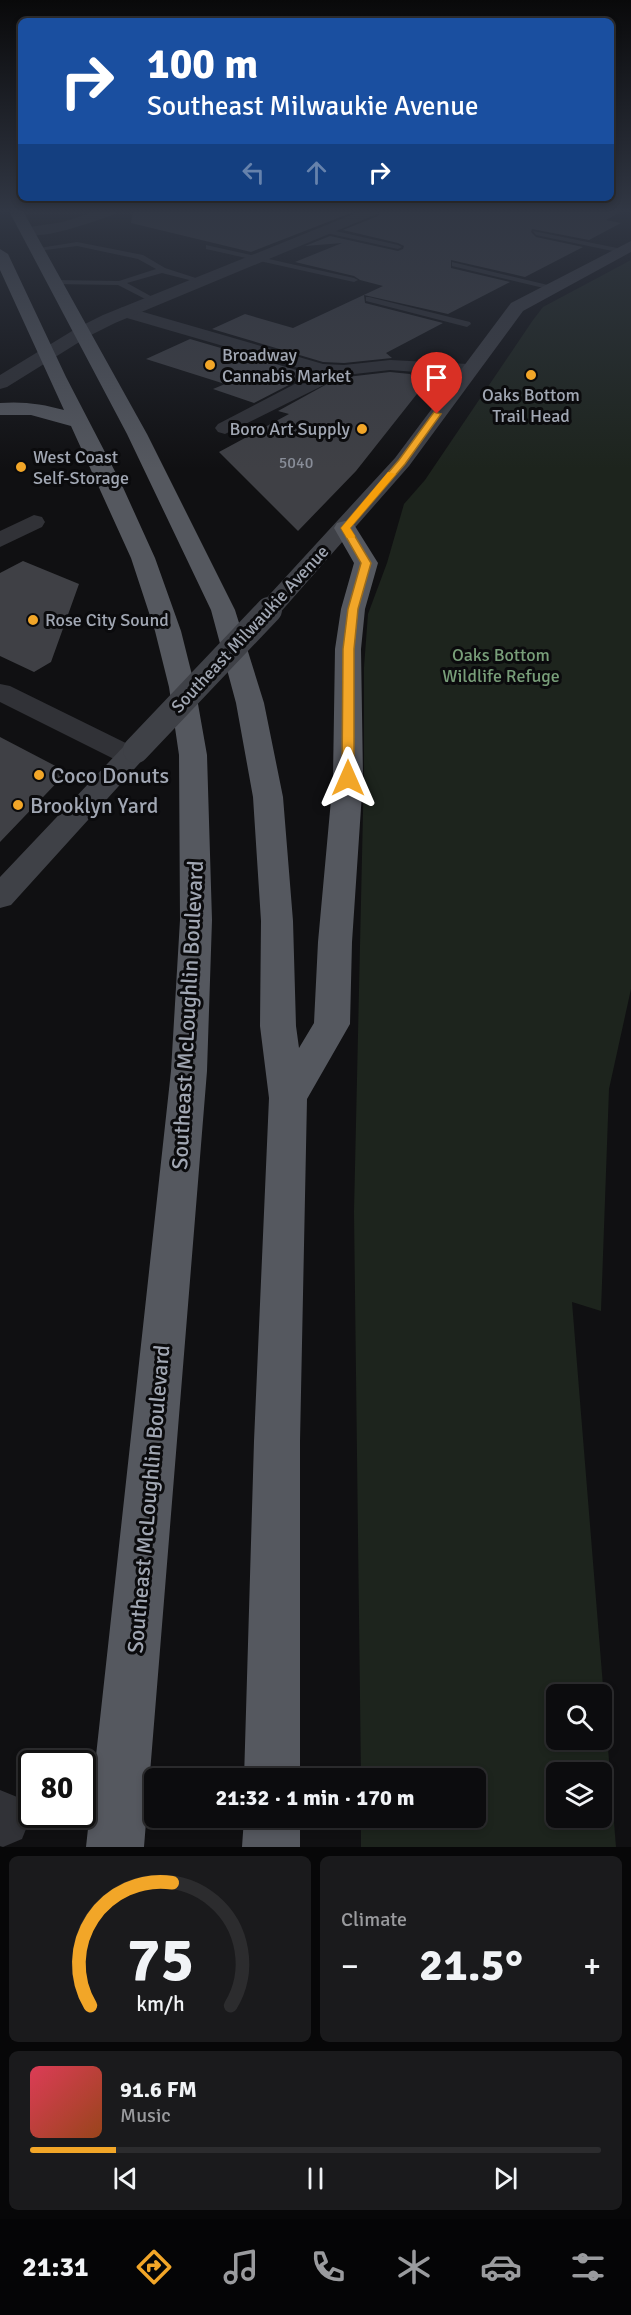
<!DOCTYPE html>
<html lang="en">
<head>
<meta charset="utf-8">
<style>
  :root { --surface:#0c0c0e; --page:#1a1a1c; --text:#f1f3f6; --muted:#9a9b9e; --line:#2c2c2e; --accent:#f2a628 }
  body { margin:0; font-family:Signika,sans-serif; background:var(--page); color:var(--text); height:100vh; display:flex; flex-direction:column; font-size:22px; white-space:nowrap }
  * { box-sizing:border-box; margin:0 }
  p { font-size:20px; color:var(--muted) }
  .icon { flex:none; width:33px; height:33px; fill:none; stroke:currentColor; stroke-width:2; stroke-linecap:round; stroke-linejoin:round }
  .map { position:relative; height:1847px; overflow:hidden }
  .sheet { display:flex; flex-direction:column; gap:9px; padding:9px; background:#070708; flex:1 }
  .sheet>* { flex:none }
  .hud { position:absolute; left:18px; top:18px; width:596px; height:183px; border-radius:9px; box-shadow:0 3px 9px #0003,0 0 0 2px var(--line); background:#1a4fa0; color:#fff; overflow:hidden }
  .tools { position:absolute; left:546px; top:1684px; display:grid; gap:12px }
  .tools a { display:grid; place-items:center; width:66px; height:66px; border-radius:9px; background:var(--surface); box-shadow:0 3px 9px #0003,0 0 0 2px var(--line); font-size:30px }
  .speed { position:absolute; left:18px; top:1750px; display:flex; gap:12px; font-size:30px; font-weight:700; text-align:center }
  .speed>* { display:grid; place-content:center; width:78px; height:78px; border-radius:50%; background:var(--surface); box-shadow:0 3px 9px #0003,0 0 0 2px var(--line); line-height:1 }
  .speed .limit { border:3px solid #111; border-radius:9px; background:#fff; color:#111 }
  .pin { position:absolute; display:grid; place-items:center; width:51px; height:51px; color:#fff; margin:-62px -26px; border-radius:50% 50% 50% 0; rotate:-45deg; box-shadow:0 0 6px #0007 }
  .pin .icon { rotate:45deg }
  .me { position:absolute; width:66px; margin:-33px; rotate:0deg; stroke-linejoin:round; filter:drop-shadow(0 0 4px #0008) }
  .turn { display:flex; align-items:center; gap:21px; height:126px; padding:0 30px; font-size:27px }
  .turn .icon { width:78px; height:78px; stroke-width:2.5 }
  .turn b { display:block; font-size:42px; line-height:51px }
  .lanes { display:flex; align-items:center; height:57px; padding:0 30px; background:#0003; justify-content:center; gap:30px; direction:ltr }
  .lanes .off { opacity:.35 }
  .big { font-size:45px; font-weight:800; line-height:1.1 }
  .sheet .widget { flex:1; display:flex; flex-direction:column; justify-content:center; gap:9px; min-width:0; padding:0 21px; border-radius:9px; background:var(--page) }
  .sheet .dial { align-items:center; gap:0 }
  .dial svg { height:156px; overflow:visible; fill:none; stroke:var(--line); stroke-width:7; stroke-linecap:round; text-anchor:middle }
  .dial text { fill:var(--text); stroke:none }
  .song { display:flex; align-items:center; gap:18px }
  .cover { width:72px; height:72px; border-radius:9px; background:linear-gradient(135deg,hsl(350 70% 55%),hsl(20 70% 35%)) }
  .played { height:6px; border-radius:3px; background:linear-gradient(90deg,var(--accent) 15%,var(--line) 15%) }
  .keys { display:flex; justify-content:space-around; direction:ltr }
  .heat { display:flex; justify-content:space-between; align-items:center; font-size:33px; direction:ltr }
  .sheet .tiles { flex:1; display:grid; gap:9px; grid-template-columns:1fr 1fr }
  .widget:last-child { grid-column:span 2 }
  .trip { position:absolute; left:144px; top:1768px; width:342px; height:60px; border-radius:9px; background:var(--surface); box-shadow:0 3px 9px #0003,0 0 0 2px var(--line); font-weight:800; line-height:60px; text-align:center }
  .tab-bar { display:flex; height:96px; justify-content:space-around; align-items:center; background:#050506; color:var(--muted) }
  .tab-bar .icon { width:42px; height:42px }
  .tab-bar .selected { color:var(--accent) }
  .tab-bar b { font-size:27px; color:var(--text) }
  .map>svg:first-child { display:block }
  .green { fill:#1d241d; fill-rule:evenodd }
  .building { fill:#3f4045 }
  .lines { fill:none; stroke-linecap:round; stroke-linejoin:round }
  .service { fill:#313237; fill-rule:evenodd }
  .minor { fill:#313237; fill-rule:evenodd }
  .tertiary { fill:#313237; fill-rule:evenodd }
  .secondary { fill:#3f4147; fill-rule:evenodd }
  .trunk { fill:#55585f; fill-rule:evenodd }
  .secondary-bridge { stroke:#3f4147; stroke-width:26 }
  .route { fill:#f2a628; stroke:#9d6c1a; stroke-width:1.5 }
  .slow { fill:#f59e0b }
  .poi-dot { fill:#f2a628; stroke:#0b0b0d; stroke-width:2 }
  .labels { text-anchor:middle; stroke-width:6; stroke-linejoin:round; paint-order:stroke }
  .far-number-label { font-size:16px; fill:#888d98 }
  .far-poi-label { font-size:18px; fill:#a1a7b3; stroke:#0b0b0d; text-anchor:start }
  .far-street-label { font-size:18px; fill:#a1a7b3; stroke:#0b0b0d }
  .far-park-label { font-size:18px; fill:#789e79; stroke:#0b0b0d }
  .poi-label { font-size:22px; fill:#a1a7b3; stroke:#0b0b0d; text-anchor:start }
  .street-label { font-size:22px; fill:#a1a7b3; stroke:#0b0b0d }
</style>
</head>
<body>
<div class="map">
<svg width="631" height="1847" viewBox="0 0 631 1847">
  <rect width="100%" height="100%" fill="#101012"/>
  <path class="green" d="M631,260V989L609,1089L601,1311L572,1302L616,1847H361V1818H476V1779H361L354,1212L364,768V667L368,614L387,563L404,504L425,480L533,320L543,307ZM556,1695H602V1740H556ZM556,1773H602V1818H556Z"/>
  <path class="building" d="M133,211H356L251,252L131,223Z
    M381,211H622L606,220L621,223L589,240L532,229L531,232L536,237L583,247L525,277L451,260V268L510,282L448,314L364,295L365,303L443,323L386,353L392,358L344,363L323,362L212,329L245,314L293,328L383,286L360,280L354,276L295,262L342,243L305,246L330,236L398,251L403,249L404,246L398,243L343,230L378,216Z
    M190,339L310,374L254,403L213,389L225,384L146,359Z
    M390,372L410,374L424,385L356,471L298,531L219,452L289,414L278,411L338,378Z
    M23,561L79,584L51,662L34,672L0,656V573Z
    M0,737L67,772L0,842Z"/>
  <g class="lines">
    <path class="service" d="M322,228L398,245L402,247L398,249L322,232Z
      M533,231L622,249L626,251L622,253L536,235Z
      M77,242L143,255L165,268L205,281L201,283L162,273L127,283L156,299L157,301L153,303L118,285L52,284L51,282L55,280L119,281L156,269L138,259L77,246L37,251L33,249Z
      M206,245L354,278L358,280L354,282L206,249Z
      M452,262L552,286L556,288L552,290L452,266Z
      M369,297L470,322L471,324L467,327L366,301V297Z"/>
    <path class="minor" d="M97,211H117L115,214C98,220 33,245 21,231L23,228L63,222Z
      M126,307L323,364L344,365L390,360L468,364L475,366L477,370L475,374L468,376L390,370L337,376L324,385L225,434L218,432L215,428L218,424L316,373L120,316L118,312L120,308Z
      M34,515L42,517L45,522L42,527L0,547V531Z
      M0,684L10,686L140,750L144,756L140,762L130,765L120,762L0,702Z
      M0,1790L22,1799L30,1819L22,1839L3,1847L0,1846Z"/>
    <path class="tertiary" d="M361,211H379L377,214L115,323L89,336L7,387L0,389V375L77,328L103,315Z"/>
    <path class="secondary" d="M631,241V252L523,311L409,466L278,615L269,617L260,615L257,610L260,605L395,458L511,303Z
      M136,741L146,744L150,750L146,756L11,905L0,908V877L126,744Z"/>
    <path class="trunk" d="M9,211H23L147,434L235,610L264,703L283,797L293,921L296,1026L299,1048L314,1023L318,942L333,778L335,649L341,609L354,563L334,528L337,523L345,521L353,523L378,563L365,609L361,649L363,778L352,942L350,1024L307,1099L300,1441V1779H244L254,1441L269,1098L260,1026L261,921L253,797L236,703L211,610L127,434Z
      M0,249L8,254L66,377L121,483L155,558L181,631L195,687L207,755L212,920L207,1071L144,1847H86L171,1071L180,920L179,755L169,687L155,631L131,558L71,426L31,415H0V403C22,401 43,404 64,410L0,270Z
      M244,1818H300V1847H242Z"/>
    <path class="secondary-bridge" d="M136,750L269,610"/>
  </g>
  <linearGradient id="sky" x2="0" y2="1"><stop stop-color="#09090a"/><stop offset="0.45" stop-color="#313744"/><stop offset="1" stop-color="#313744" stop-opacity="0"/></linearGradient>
  <rect width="631" height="469" fill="url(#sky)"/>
  <path class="route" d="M434,412L441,414L405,464L350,528L371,563L358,609L354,649V778L348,782L342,778L343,649L348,609L361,563L341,528L399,460Z"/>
  <path class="slow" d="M388,472L396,474L350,528L355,536L354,538H347L341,528Z"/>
  <g class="poi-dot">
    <circle cx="210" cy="365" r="6"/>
    <circle cx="531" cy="375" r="6"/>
    <circle cx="362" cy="429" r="6"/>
    <circle cx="21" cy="467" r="6"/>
    <circle cx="33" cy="620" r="6"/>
    <circle cx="39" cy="775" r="6"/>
    <circle cx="18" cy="805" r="6"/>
  </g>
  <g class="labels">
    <g class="far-number-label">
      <text x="296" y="468">5040</text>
    </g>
    <g class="far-poi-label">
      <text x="222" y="361">Broadway<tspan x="222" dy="21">Cannabis Market</tspan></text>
      <text x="531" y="401" text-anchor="middle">Oaks Bottom<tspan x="531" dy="21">Trail Head</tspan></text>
      <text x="350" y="435" text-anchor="end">Boro Art Supply</text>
      <text x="33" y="463">West Coast<tspan x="33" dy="21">Self-Storage</tspan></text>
      <text x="45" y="626">Rose City Sound</text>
    </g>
    <g class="far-street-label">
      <text transform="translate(250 629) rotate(-47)" y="6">Southeast Milwaukie Avenue</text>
    </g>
    <g class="far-park-label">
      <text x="501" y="661">Oaks Bottom<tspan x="501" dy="21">Wildlife Refuge</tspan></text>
    </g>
    <g class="poi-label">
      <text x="51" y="783">Coco Donuts</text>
      <text x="30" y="813">Brooklyn Yard</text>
    </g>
    <g class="street-label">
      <text transform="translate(187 1015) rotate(-87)" y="8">Southeast McLoughlin Boulevard</text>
      <text transform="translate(148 1499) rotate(-85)" y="8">Southeast McLoughlin Boulevard</text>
    </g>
  </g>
</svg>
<div class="tools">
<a><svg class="icon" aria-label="search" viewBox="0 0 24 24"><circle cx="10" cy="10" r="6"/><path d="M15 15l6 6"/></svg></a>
<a><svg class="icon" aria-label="layers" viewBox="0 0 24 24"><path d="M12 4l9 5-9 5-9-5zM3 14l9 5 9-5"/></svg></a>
</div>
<div class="speed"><div class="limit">80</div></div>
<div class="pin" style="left:437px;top:414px;background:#d93025"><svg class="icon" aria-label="arrive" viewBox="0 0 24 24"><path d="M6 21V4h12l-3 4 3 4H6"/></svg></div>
<svg class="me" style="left:348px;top:778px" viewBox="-20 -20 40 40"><path d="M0-17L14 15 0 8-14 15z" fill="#f2a628" stroke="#fff" stroke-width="4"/></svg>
<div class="trip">21:32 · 1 min · 170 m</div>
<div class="hud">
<div class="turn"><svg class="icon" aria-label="right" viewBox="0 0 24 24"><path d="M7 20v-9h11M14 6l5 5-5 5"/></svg><div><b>100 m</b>Southeast Milwaukie Avenue</div></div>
<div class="lanes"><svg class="icon off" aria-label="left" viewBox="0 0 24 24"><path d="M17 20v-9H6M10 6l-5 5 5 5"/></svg><svg class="icon off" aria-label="ahead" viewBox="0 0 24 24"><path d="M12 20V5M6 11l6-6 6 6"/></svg><svg class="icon" aria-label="right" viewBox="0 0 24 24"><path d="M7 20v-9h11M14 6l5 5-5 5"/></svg></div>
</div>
</div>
<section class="sheet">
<div class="tiles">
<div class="widget dial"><svg viewBox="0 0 100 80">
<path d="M14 69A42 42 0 1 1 86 69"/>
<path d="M14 69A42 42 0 0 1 56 6" stroke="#f2a628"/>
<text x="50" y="56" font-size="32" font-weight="700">75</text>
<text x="50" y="72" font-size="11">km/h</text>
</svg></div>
<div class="widget"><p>Climate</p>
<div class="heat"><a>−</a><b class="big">21.5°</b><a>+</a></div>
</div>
<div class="widget">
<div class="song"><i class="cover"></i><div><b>91.6 FM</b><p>Music</p></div></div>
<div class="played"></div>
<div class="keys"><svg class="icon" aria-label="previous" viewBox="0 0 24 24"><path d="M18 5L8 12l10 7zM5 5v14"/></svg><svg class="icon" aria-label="pause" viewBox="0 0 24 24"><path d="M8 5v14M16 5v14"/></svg><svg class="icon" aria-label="next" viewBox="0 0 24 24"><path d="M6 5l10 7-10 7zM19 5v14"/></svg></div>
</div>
</div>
</section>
<nav class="tab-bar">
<b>21:31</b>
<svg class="icon selected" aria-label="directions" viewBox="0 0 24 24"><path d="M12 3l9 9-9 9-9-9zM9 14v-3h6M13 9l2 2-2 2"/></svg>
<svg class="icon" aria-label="music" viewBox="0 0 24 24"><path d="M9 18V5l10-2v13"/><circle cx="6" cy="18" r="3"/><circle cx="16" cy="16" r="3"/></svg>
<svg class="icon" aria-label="phone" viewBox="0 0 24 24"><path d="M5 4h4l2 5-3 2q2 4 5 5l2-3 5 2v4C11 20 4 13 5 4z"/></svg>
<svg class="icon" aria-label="climate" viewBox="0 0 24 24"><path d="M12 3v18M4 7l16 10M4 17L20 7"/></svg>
<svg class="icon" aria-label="car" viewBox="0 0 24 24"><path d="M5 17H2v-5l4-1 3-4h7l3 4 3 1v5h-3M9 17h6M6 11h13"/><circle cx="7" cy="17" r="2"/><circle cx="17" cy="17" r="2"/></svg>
<svg class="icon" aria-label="filters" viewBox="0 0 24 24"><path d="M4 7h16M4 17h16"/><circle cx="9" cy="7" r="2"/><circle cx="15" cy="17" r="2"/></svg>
</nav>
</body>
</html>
